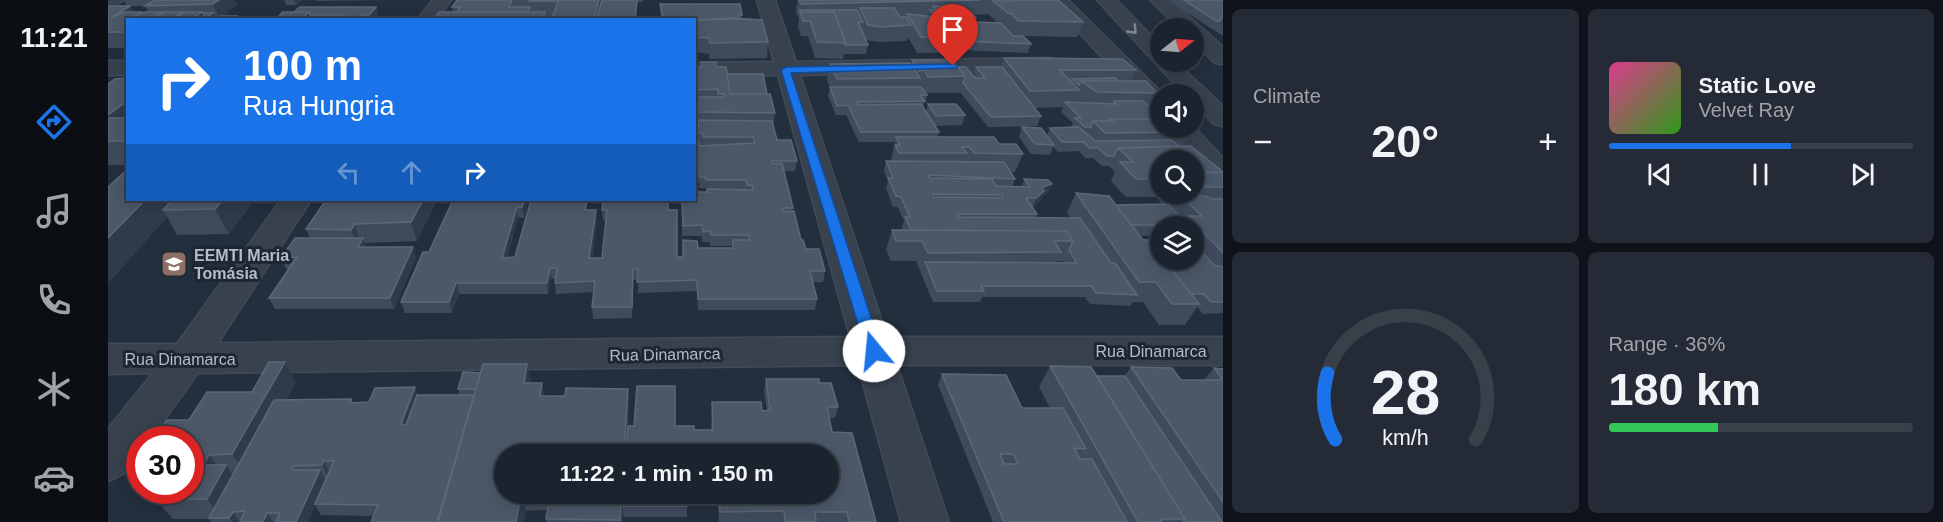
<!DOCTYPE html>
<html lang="en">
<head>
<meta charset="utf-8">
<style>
  :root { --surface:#1b232e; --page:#242b36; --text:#f1f3f6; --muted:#a0a4aa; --line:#39404a; --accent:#1a73e8 }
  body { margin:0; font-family:Helvetica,sans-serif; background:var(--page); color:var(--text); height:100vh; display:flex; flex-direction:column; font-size:22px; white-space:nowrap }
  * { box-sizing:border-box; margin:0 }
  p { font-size:20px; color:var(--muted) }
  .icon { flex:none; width:33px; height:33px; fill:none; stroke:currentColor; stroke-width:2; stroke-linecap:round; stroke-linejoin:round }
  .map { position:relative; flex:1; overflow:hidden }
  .details { display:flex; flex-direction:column; gap:9px; padding:9px; background:#0f1319; width:720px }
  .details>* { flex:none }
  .guide { position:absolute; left:18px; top:18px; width:570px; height:183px; border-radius:0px; box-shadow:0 3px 15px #0003,0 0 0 2px var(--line); background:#1a73e8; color:#fff; overflow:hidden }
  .needle { width:39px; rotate:73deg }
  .controls { position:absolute; left:1042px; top:18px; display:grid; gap:12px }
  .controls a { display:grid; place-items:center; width:54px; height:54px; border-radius:50%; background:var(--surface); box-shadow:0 3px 15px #0003,0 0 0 2px var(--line); font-size:30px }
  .speed { position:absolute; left:18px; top:426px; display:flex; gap:12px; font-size:30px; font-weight:700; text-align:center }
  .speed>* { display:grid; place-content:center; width:78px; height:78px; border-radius:50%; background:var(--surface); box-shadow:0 3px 15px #0003,0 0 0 2px var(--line); line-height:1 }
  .speed .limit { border:9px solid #d22; background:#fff; color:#111 }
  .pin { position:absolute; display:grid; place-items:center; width:51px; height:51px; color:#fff; margin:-62px -26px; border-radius:50% 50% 50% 0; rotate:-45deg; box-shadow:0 0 6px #0007 }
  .pin .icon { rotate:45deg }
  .me { position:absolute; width:66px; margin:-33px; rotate:343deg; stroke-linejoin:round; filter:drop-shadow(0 0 4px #0008) }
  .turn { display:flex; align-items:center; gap:21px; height:126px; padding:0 18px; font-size:27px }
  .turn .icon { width:78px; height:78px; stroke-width:2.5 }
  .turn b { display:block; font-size:42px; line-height:51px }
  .lanes { display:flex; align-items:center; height:57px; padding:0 18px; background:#0003; justify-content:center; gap:30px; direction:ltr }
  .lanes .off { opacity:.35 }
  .big { font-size:45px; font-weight:600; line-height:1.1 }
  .details .tile { flex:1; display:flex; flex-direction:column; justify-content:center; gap:9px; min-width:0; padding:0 21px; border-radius:9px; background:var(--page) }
  .details .dial { align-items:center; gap:0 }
  .dial svg { height:156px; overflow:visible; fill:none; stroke:var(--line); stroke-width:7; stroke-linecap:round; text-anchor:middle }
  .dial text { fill:var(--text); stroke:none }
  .song { display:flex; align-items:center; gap:18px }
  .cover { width:72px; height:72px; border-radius:9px; background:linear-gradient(135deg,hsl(330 70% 55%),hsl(110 70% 35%)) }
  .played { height:6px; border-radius:3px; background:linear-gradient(90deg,var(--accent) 60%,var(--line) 60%) }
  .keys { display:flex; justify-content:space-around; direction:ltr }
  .heat { display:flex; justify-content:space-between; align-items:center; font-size:33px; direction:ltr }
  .charge { height:9px; border-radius:4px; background:linear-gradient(90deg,#34c759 36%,var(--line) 0) }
  .details .tiles { flex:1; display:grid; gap:9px; grid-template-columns:repeat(2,1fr) }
  .trip { position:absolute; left:386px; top:444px; width:345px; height:60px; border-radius:30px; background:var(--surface); box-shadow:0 3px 15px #0003,0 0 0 2px var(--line); font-weight:600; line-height:60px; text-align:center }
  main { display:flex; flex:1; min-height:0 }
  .tab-bar { display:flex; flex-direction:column; width:108px; justify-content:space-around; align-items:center; background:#0b0e12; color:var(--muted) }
  .tab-bar .icon { width:42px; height:42px }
  .tab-bar .selected { color:var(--accent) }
  .tab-bar b { font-size:27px; color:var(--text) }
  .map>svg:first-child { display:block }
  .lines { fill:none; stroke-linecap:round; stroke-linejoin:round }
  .minor-casing { stroke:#414a57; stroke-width:3 }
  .minor { fill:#38414e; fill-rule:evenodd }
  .wall { fill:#3f4b5c; fill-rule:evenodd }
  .shaded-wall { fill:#2f3b4b }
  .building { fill:#4b5868; stroke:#5c6777; stroke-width:1.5; fill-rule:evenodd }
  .oneway { stroke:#7c8592 }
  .route { fill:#1a73e8; stroke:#114b97; stroke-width:1.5 }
  .labels { text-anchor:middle; stroke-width:6; stroke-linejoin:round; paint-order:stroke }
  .poi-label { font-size:16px; font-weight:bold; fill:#b4bcc9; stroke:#1d2633; text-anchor:start }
  .street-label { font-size:16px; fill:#b4bcc9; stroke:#1d2633 }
</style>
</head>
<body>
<main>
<nav class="tab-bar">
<b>11:21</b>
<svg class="icon selected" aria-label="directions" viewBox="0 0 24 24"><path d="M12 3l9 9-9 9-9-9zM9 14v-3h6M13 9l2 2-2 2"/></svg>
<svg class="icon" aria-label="music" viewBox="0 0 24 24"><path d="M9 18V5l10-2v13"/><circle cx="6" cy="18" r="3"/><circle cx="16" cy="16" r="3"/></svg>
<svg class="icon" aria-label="phone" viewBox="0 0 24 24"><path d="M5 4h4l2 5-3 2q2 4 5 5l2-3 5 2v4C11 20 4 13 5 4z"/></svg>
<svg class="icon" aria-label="climate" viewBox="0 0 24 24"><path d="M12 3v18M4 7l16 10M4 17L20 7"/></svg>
<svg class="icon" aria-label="car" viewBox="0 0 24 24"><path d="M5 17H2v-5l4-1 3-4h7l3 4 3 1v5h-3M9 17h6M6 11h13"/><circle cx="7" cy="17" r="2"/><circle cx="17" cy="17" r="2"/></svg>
</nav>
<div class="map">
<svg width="1115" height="522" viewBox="0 0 1115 522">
  <rect width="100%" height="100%" fill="#242f3e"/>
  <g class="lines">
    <g class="minor-casing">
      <path id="minor" d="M0,0H16L0,9Z
        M325,0H343L328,20H309Z
        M649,0H667L688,62L939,58L947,59L950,64L947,69L939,70L692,75L779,337H1115V365H789L841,522H793L750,365L90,373L42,440H32C32,461 20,474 0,481V429L45,373L0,374V344H69L173,200H203L110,343L742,337L670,75L586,77V63L666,62Z
        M941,0H960L1055,94L1053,113L1044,111Z
        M989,0H1008L1053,46V62H1068L1115,106V126L1106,124L1086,104V94H1076Z
        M1042,0H1062L1115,47V64L1107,63L1086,43V28H1071Z
        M0,61H20V75H0Z
        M1086,127L1115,158V182L1105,180L1060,128Z"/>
    </g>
    <use href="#minor" class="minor"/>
  </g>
  <path class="wall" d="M16,0H127L129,6L119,10L120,13L115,16H129L130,20H20V48H0V7L22,6L25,12L34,13L40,12L37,6H38H19Z
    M176,0H194L188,5H178Z
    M208,0H286L208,1Z
    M349,0H535V2H529V20H325L345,12L344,7Z
    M690,0H950L975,22L969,37L916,36L923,44L920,53L851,50L850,53H838L837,51V53H809L800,37L799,41L770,42L758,40L760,45L758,54H736L735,59L707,58L700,36H693L690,27L691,20L688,11ZM881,14V15L890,23L867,22L868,18L865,15Z
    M1060,0H1115V36L1106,30L1107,29H1104Z
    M552,4L634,15L633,19L660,42L659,58L601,59V54L586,52V20L553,18Z
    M268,7L270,15L267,20H163Z
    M896,58L1028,70L1023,81L1049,93L1042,107L1053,128L1082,132L1074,146L1115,172V313L1095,314L1089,307L1077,325H1051L1035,302H1025L1022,306L982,304L977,297H874L872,302H825L808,261H783L778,250L784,230H795L794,227L796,221L790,207H785L778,188L780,181L776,171L778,161H783L787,142H751L738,115H728L720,96L722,87L719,80L722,64L803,65L804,60L850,67L865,76L868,67H893ZM852,92L880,127L929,126L933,116L927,108L955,107L953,112L965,123L963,127L942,128L939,136L914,127L911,137L923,154L942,155L945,147L950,152L971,151L977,158H985L994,166H1001L1007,172L1003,181L1018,197H1048L1054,204L1008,205L968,193L959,212L963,218H928L929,214L925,207L932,201L934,196L939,194L944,184L916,179L914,187H904L907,179L903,172H907L915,154L891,144L829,137L831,132L827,126L854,125L857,115L820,104L818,112L815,108L819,95L818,93H852ZM1053,160H1086V194H1053ZM1068,221L1073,226H1086V260H1053V226H1067L1068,225L1067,223ZM1050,235L1048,240H1035L1032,236ZM949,261H955L957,263H948Z
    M593,62L608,67L619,74L659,94L667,113L665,126L669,140L689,161L687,171H676L685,208L684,211L693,240L698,249L717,271L715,282H705L709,299L707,310H590L589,291L530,293V280H525L524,318L485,319L484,307L486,292L448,294L447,283V279H443L440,294H351L344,313H297L293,302L321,252L345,200H418L419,207L416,218L410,217L399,258L407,257L423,200H465V202L479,210H488L489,220L484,258H494L498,220L495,221L494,210H560L569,257H575V240L590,248H624V246H602V242H594V236H574V202H589V192H599V191H598V188H591V182H586V140H589L590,129H586V67H593Z
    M20,78V165H0V84Z
    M0,187L146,200L121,234L69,235L59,217L0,283Z
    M329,200L309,241L257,243L259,247L308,258L286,309H167L161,298L181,269H178L173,258L202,238L198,229Z
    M942,366L989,376H1017L1023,367L1073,380H1096L1106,368H1115V522H885L830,385L834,374L914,408H942L931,387Z
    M658,379L711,383L730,407L727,418H721L724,432L768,522H611L610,505H587V494H720V454H396V494H579V517H516L515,514V522H439L438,519L440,510L265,516L213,515L207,505L200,522H104L101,519H65L47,499L82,490L81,420L144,392L188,382L178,400L243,399L245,403L261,402L310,395H352L350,389L423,383L437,396L521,409L520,426H567L586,430H603L604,402L654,411L659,410L656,391Z"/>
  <path class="shaded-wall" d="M103,0H127L129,6L119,10L120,13L112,19Z
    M186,0H194L188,5Z
    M491,0H494L493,20H486Z
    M529,0V20H527Z
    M22,6L27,16L34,12L38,20L3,18Z
    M268,7L270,15L267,20H262L261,15Z
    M94,12L98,20H83Z
    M201,12L203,20H193Z
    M105,13L108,20H101L100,17Z
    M20,100V133L0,125V115Z
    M944,184L939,194L934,196L932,201L924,208L928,198L934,187Z
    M37,200H74L55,210L59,217L0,283V238Z
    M115,200H146L121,234L107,209Z
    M315,200H329L309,241L303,222Z
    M416,200H418L419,207L416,218L414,207Z
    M409,207L410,217L396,268L394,258Z
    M488,210L489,220L482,269L481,258Z
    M247,224L253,242L255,238L259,249H250L243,230Z
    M305,247L308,258L286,309L282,298Z
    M442,268L443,279L440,294L439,283Z
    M348,283L351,294L344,313L341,302Z
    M177,362L188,382L138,475L124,454Z
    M419,364L423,384L416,383Z
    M434,383L438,403L432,396Z
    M307,387L311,398L298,436L293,424Z
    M520,389L521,409L519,454H516Z
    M101,455L114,472L118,465L132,485L114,518L99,499L95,465Z
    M215,461L222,472L220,476L214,465Z
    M212,470L218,481L200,522H188Z
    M413,494H414L418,511L416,522H408Z
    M514,494H517L515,506V522H513Z
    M125,512L132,522H125L121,518Z
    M159,513L165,522H155Z"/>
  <path class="building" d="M47,0H111L105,4L37,6Z
    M349,0H404L401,7H422L419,12H349L352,7H344Z
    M421,0H451V1H421Z
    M451,0H491L486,20H443Z
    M494,0H529L527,20H488Z
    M691,0H872L693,4Z
    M904,0H950L975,22L910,21L904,14L900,13L885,1H905Z
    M1076,0H1115V15L1112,21H1108Z
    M552,4H632L634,15H630L631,19L586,20H574L575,18H555Z
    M1,6H22L3,18L16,12H34L23,18L36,12H53L44,18L56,12H74L65,18H68L76,12H94L83,20H20V32H0V7Z
    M825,6L848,7L853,12L864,13L868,18L839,17L834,10H828Z
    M192,7H268L261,15H255L251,19L255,20H231L236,15H202L201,12H186Z
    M752,8H786L792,17H798L803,25L773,27L760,25Z
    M692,10H749L755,22H750L760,45H737L738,43L726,12H692Z
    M822,10H834L855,38H843L838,32L841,37H813L799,14L828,17Z
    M175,12H201L193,20H167Z
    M331,12H437L435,17H444L443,20H325Z
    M692,12H726L738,43L709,42L702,21H695Z
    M95,13H105L100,17L96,16Z
    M112,16H129L125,20H106Z
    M533,18H575L574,20H533Z
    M624,18L654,20L660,42L602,43L601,38L586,37V20Z
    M206,19H230L205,20Z
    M843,21L893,23L905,36H915L923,44L854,41L855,38Z
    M896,58L1014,59L1028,70H952L971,90L922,91Z
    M804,60H845L857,76L820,77L816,70L811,71Z
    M593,62H608V67H618L622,94H662L667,113L586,112V97H616V94H610V89L586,90V67H594Z
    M802,63L812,78L729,79L722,64Z
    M850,67H858L867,78H877L868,67H894L933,116L883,117L855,83L857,76Z
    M619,74H655L659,94H622Z
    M20,78V100L0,115V84L7,79Z
    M1007,78L1011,81H973L971,85L964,79Z
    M973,81H1038L1049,93L989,92Z
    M722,87H813L819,95H812L817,101L749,102L750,105L813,104L831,132H753L740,105L729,106Z
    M1006,101H1035L1053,115V119H1002L1001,121H985L983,127H977L967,118H973L957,102L1008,104Z
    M820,104H848L857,115L828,116Z
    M0,118H20V141H0Z
    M1002,119H1053V128H1077L1082,132L997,133L985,121H1005Z
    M591,120L664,121L669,140H683L689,161H664L665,164L674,163L685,208H674L675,212L686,211L693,240H695L698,249H711L717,271H702L709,299H590L589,280L529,282L530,269H525L524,307H484L487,281L447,283L449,268H442L439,283H348L341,302H293L315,252H321L345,200H416L414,207H409L394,258L407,257L423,200H464V202L479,201L477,210H488L481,258H494L499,210H494L495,200H560V210H569V257H575V240L589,241L590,248H625V240H642L641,235H603L602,231L595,232L594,225L575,226L574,202H590L589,192H600L599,189L645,190L644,185H639L638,180H598V178L592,177L591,171H586V140H590L591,146L647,143L645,137H595V133H589Z
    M914,127L933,128L946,145L927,144Z
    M971,127L987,141L1063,140L1071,146L1010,148L1006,156H999L990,148H981L975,142H954L942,128Z
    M788,137H886L891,144H908L915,154L866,153L861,147H854L859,153H791L787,145H792Z
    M1083,146L1115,172L1086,173V160H1053V178L1028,179L1012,162H1025L1010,148Z
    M778,161L896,162L907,179L820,175L822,178L884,179L888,186L922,187L916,179L940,180L944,184L934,187L936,191L928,198H918L929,214H849L851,217L972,218L1003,263H1007L1029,295L988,293L983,286H873L876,291H829L817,262L969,263L961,250L965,241L959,231L803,230L797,217H802L793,197L788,196L780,178H785ZM825,194L894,195L895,198L826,197Z
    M20,169V200H37L0,238V187Z
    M1115,172V187H1086V173Z
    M968,193L1001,196L1035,240H1041L1053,255V260H1056L1091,304H1064L1048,282H1031Z
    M1073,196H1098L1103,199H1115V253L1080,216H1094Z
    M64,200H115L107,209L55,210Z
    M218,200H315L303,222L247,224L243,230L198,229Z
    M1060,204L1071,216H1060L1068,225H1023L1008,205Z
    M784,230L959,231L965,241H946L953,252L820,253L814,241H788Z
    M1086,236L1097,248H1090L1107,266H1113L1115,268V302H1103L1095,294H1083L1056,260H1086Z
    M187,238H255L250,247H305L282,298H161L189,257L173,258Z
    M1036,240H1053V255L1041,240Z
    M161,362H177L124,454L101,455L95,465H118L99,499H47L53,490H82V440H46L59,420H81L99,392H144Z
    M375,364H419L416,383H434L432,396H457L458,388L520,389L516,454H396V494H413L408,522H330Z
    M942,366L983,367L1077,519H1052L1054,522H1030Z
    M1023,367L1064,368L1073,380H1115L1106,368L1115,369V502Z
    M355,372L372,373L368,389H350Z
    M834,374L898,375L914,408H955L978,449L966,448L972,459H984L1019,522H896ZM892,454H905L910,464H896Z
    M989,376H1017L1114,522H1075L1077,519Z
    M658,379H711V383H723L730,407H719L724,432L744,433L768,522H741L739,512H707L708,522H677L676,511L612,512L611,494H588H720V454H518L520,426H526L529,386H567V426H586V430H605L604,402H653L654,411L662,410Z
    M307,387L293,424L298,425L309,395H366L329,522H263L270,505L207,504L226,461H215L214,465L185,466L184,470H212L188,522H168L172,513H159L155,522H132L137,511L125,512L121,518H101L166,400L243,399L242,403L261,402L267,388Z
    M442,494H514L512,520L438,519Z
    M516,494H579V506H515Z"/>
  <defs><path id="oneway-chevron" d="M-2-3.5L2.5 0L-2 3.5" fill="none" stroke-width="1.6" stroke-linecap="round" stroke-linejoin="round" transform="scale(1.5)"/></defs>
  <use class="oneway" href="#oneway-chevron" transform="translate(1025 30) rotate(46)"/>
  <path class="route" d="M845,64H849V68L683,73L774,351L766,357L758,351L673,70L678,67Z"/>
  <defs>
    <g id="school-square" transform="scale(1.35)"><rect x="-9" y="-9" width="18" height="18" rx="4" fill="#8d6e63" stroke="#1d2633"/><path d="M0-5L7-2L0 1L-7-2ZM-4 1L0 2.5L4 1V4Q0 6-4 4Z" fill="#fff"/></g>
  </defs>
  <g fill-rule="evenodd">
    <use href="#school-square" x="66" y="264"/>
  </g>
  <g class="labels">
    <g class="poi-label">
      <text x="86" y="261">EEMTI Maria<tspan x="86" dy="18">Tomásia</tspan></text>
    </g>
    <g class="street-label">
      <text x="1043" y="357">Rua Dinamarca</text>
      <text transform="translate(557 354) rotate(-1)" y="6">Rua Dinamarca</text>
      <text x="72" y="365">Rua Dinamarca</text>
    </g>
  </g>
</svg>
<div class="controls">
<a><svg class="needle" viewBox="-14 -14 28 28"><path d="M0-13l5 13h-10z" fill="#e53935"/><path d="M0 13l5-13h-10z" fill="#a0a4aa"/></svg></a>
<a><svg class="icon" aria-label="sound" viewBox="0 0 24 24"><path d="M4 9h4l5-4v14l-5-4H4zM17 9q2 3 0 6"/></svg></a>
<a><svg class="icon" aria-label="search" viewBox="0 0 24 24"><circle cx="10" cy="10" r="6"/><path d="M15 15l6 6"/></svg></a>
<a><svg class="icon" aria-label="layers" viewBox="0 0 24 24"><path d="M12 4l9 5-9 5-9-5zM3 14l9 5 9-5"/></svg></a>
</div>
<div class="speed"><div class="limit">30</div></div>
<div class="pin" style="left:845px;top:66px;background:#d93025"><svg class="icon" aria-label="arrive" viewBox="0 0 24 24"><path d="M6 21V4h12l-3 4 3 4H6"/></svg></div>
<svg class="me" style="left:766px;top:351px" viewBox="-20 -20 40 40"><circle r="19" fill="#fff"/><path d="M0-13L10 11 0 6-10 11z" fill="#1a73e8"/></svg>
<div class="trip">11:22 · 1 min · 150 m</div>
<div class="guide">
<div class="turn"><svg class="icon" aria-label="right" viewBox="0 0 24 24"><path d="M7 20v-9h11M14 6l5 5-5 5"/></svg><div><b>100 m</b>Rua Hungria</div></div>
<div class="lanes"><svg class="icon off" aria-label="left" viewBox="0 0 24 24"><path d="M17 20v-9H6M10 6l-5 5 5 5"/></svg><svg class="icon off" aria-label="ahead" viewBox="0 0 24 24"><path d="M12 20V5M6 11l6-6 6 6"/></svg><svg class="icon" aria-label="right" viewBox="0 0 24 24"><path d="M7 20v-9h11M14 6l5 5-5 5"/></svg></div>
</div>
</div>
<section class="details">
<div class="tiles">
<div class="tile"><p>Climate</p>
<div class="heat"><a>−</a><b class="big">20°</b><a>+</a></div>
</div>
<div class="tile">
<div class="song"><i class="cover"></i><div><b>Static Love</b><p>Velvet Ray</p></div></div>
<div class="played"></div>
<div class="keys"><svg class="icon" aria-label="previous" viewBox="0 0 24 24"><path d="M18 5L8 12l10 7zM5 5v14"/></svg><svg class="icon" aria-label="pause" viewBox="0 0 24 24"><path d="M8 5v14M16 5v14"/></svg><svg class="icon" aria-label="next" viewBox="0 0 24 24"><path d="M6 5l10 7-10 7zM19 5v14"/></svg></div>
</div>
<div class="tile dial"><svg viewBox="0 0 100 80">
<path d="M14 69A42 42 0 1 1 86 69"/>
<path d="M14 69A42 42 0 0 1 10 35" stroke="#1a73e8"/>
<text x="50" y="56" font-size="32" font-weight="700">28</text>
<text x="50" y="72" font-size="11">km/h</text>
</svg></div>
<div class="tile"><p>Range · 36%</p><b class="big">180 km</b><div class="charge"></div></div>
</div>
</section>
</main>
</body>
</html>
